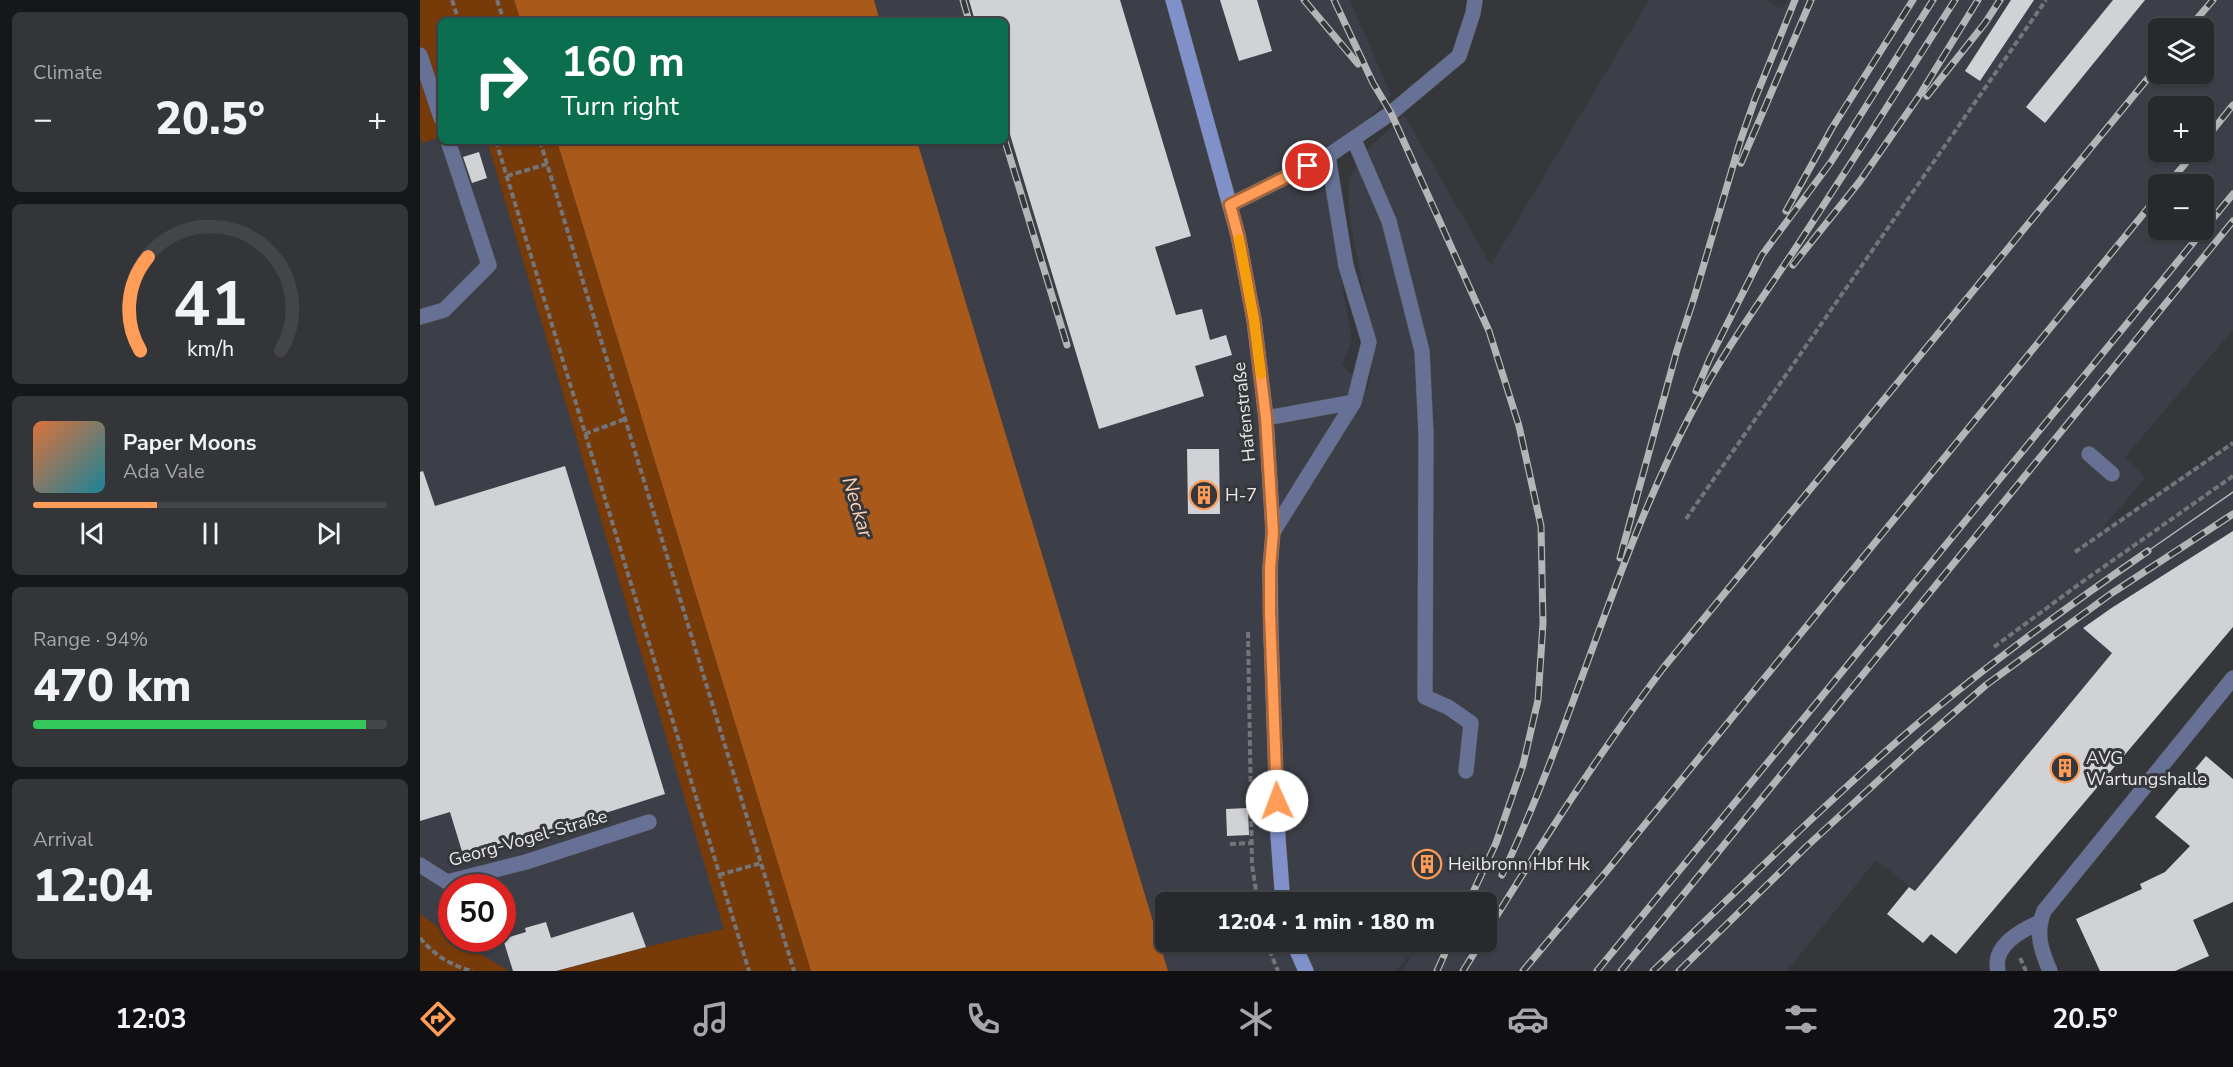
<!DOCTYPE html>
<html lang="en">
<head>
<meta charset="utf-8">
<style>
  :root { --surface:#28292c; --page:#343538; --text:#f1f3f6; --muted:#a5a6a9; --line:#444548; --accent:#fe9c58 }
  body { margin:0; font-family:"Nunito Sans",sans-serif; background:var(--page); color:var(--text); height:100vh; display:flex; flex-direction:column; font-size:22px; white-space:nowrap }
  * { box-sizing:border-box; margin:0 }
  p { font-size:20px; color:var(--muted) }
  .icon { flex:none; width:33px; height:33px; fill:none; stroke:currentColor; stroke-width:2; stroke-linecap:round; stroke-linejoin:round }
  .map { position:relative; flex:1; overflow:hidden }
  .details { display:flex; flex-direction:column; gap:12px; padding:12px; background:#161718; width:420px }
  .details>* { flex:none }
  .banner { position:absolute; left:18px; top:18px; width:570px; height:126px; border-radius:9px; box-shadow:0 2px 4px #0004,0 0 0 2px var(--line); background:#0b6e4f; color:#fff; overflow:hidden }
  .controls { position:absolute; left:1728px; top:18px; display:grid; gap:12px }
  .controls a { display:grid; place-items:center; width:66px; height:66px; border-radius:9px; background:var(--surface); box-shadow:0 2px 4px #0004,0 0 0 2px var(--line); font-size:30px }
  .speed { position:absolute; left:18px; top:874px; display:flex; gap:12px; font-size:30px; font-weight:700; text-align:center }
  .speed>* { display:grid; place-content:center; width:78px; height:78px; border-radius:50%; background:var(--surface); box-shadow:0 2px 4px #0004,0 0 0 2px var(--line); line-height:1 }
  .speed .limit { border:9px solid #d22; background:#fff; color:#111 }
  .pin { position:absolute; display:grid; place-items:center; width:51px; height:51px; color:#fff; margin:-26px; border:3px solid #fff; border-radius:50%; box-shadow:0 2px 6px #0007 }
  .me { position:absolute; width:66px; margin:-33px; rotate:358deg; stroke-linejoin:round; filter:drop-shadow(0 0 4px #0008) }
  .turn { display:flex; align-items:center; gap:21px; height:126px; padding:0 24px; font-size:27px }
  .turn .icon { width:78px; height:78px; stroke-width:2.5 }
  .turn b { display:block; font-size:42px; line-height:51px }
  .big { font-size:45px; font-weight:800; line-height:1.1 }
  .details .widget { flex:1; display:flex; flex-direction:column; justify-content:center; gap:9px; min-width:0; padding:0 21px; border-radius:9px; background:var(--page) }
  .details .dial { align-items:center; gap:0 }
  .dial svg { height:156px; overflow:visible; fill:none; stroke:var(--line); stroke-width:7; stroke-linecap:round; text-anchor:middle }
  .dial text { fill:var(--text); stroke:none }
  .song { display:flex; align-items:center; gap:18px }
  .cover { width:72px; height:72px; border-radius:9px; background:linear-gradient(135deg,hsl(20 70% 55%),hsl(190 70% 35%)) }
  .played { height:6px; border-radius:3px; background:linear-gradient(90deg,var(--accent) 35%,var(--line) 35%) }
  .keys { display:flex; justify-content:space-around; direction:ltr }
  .heat { display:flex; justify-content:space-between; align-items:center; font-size:33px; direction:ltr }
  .charge { height:9px; border-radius:4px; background:linear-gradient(90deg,#34c759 94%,var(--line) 0) }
  .trip { position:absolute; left:735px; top:892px; width:342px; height:60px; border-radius:9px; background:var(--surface); box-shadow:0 2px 4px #0004,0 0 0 2px var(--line); font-weight:800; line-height:60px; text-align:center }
  .dock { display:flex; height:96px; justify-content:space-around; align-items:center; background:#101012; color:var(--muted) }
  .dock .icon { width:42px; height:42px }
  .dock .active { color:var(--accent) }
  .dock b { font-size:27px; color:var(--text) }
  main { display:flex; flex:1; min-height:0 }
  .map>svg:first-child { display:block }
  .built { fill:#3d3f48; fill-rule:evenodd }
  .green { fill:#773b0a }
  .water { fill:#a9591a }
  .building { fill:#d1d2d5 }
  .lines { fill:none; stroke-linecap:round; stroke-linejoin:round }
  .lane-casing { stroke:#525356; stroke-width:16 }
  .street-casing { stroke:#525356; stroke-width:16 }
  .secondary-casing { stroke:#525356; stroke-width:16 }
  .path { stroke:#747578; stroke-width:4; stroke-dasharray:6 3; stroke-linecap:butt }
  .lane { stroke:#667195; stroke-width:15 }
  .street { stroke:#667195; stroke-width:15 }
  .secondary { stroke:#8091c9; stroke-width:15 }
  .tram { stroke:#b4b5b7; stroke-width:1.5 }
  .rail-casing { stroke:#b4b5b7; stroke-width:7 }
  .rail { stroke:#36373a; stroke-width:4.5; stroke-dasharray:14; stroke-linecap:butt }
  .route-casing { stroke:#a56539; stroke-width:15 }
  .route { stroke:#fe9c58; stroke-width:10 }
  .slow { stroke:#f59e0b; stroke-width:10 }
  .labels { text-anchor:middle; stroke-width:6; stroke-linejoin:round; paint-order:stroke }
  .street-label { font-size:18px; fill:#e8e9eb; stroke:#36373a }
  .poi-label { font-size:18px; fill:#e8e9eb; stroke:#36373a; text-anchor:start }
  .water-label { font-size:20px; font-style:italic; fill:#fcd0b4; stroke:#36373a }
</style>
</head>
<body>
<main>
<section class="details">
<div class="widget"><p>Climate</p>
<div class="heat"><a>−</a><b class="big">20.5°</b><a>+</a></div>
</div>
<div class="widget dial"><svg viewBox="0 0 100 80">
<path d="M14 69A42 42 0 1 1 86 69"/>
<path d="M14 69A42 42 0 0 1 18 21" stroke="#fe9c58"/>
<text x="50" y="56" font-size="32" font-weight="700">41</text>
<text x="50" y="72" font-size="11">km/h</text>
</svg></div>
<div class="widget">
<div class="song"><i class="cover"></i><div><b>Paper Moons</b><p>Ada Vale</p></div></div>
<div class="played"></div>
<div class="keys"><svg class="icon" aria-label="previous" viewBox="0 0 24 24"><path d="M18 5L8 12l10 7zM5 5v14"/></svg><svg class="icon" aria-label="pause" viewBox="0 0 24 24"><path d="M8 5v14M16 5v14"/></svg><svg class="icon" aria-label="next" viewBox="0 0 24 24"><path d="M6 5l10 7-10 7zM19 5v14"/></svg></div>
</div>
<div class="widget"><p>Range · 94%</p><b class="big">470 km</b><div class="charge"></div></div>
<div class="widget"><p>Arrival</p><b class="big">12:04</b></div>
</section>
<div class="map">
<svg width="1813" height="971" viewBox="0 0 1813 971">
  <rect width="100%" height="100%" fill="#36373a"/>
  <path class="built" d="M454,0H930L971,95L917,152L910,178V219L932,340L922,365L948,390L954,347L929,214V180L943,154L984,115L1071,265L1229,0H1346L1362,9L1367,0H1813V330L1705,457L1726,477L1681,530L1813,441V581L1499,894L1456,860L1367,971H983L994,950L976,971H748L497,141H585V21H460ZM1738,28H1784V74H1738ZM1738,106H1784V152H1738ZM1738,184H1784V230H1738ZM746,903H1066V942H746Z
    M0,135L3,143L21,137V141H67L305,930L242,943L136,971H90L36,939H82V888H32L31,936L0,914Z"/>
  <path class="green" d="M0,0H94L101,21H21V137L2,143L0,135Z
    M67,141H137L391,971H136L242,943L304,929Z
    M0,914L31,936L32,939H36L89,971H0Z"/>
  <path class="water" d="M94,0H454L460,21H101Z
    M137,141H497L748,971H391Z"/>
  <path class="building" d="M549,0H700L771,236L735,247L756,315L782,309L790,340L806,335L812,355L775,366L784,396L679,429L585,118V21H555Z
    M800,0H837L852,51L819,61Z
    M1591,0H1614L1560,81L1545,71Z
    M1693,0H1725L1625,123L1606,107Z
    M59,152L67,178L52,183L43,157Z
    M767,449H799L800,514H768Z
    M145,466L245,794L44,858L30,812L0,821V472L3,471L15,506Z
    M1813,531V627L1536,954L1511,934L1503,943L1467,914L1489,887L1495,891L1692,653L1663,628L1693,607Z
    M1786,756L1813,779V902L1773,920L1789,956L1755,971H1680L1656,919L1722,889L1720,884L1745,872L1770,846L1735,817Z
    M828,808L829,835L807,836L806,809Z
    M213,912L226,947L136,971H93L83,939L106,932L105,928L126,922L131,938Z"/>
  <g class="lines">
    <g class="lane-casing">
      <path id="lane" d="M0,55L21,118
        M934,140L969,221L1002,351L1006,434L1005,697L1028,707L1051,723L1046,771
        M810,205L908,156
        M0,317L24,310L69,265L28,141
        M846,418L934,402
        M1669,454L1692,474
        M853,532L934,402L949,342L926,266L908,156L971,113L1039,56L1053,13L1055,0
        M0,865L27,882L106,862L229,822
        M1578,971C1572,946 1600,931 1620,922"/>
    </g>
    <g class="street-casing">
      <path id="street" d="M1630,971C1621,950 1615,933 1624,911L1813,678"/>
    </g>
    <g class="secondary-casing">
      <path id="secondary" d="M753,0L818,235L834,320L846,418L853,532L850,568L851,634L858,837L863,903
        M873,942L886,971"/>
    </g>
    <path class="path" d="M32,0L39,21
      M77,0L84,21
      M76,141L329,971
      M120,141L374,971
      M87,176L127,164
      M165,434L205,419
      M1266,519L1626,0
      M1655,552L1813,443
      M828,632L832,865L838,903
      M1574,647L1662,582L1813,476
      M810,844L832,843
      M299,875L341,863
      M0,938C13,954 33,967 53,971
      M846,942L858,971
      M1600,958L1606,971"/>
    <use href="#lane" class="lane"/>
    <use href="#street" class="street"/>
    <use href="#secondary" class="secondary"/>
    <path class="tram" d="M1728,551L1813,492"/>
    <g class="rail-casing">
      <path id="rail" d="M543,0L549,21
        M884,0L938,64
        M914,0L953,83L971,113L1069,331L1099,426L1121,526L1123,623L1118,700L1103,765L1076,843L1048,903
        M1769,28L1793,0
        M1507,96L1565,23L1580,0
        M585,141L647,345
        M1784,141L1813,105
        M1321,163L1391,0
        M1748,184L1775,152
        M1366,211L1412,128L1493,0
        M1373,265L1440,181L1499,96L1558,0
        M1276,391L1290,358L1342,255L1411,162L1513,0
        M1200,558L1257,350L1274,298L1320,142L1335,99L1375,0
        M1082,875C1155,722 1195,555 1275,406C1305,349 1344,296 1379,243C1432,162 1484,81 1535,0
        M1066,933C1123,841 1179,753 1244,667L1738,66
        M1017,971L1030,942
        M1043,971L1061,942
        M1103,971L1186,872L1738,196
        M1177,971L1813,194
        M1201,971L1813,221
        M1233,971C1317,891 1400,808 1488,732C1564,667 1645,608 1728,551
        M1259,971L1386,847L1497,745L1566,685L1692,593L1813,514"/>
    </g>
    <use href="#rail" class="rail"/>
  </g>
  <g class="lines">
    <g class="route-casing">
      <path id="route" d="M857,801L850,612V568L853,532L846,418L834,320L818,235L810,205L888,166"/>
    </g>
    <use href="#route" class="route"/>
    <path class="slow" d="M819,239L834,320L841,374"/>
  </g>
  <defs>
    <g id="building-ring" transform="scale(1.5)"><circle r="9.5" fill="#36373a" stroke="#fe9c58" stroke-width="1.5"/><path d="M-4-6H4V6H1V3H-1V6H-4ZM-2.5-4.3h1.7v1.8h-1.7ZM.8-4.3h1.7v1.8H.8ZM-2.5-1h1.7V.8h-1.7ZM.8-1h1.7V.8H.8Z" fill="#fe9c58"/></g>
  </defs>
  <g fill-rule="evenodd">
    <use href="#building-ring" x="784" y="495"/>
    <use href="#building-ring" x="1645" y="768"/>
    <use href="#building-ring" x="1007" y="864"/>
  </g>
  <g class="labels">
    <g class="street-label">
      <text transform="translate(824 412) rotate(-96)" y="6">Hafenstraße</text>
      <text transform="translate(108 838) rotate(-16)" y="6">Georg-Vogel-Straße</text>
    </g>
    <g class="poi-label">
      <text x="805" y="501">H-7</text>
      <text x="1666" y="764">AVG<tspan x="1666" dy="21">Wartungshalle</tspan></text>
      <text x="1028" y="870">Heilbronn Hbf Hk</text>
    </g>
    <g class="water-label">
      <text transform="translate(438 507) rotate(73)" y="7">Neckar</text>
    </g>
  </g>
</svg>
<div class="controls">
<a><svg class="icon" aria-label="layers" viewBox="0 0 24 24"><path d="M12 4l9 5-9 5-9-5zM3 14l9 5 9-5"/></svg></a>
<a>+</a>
<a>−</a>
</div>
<div class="speed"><div class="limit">50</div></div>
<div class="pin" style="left:888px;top:166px;background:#d93025"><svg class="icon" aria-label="arrive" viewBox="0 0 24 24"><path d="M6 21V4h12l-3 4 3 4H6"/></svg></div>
<svg class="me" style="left:857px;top:801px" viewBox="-20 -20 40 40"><circle r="19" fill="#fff"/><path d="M0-13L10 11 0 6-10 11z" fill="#fe9c58"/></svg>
<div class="trip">12:04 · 1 min · 180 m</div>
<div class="banner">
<div class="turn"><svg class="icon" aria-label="right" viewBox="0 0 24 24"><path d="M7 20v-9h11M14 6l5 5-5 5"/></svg><div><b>160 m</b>Turn right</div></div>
</div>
</div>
</main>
<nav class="dock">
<b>12:03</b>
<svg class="icon active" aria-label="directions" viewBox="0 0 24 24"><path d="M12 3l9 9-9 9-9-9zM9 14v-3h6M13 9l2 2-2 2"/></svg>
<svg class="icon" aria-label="music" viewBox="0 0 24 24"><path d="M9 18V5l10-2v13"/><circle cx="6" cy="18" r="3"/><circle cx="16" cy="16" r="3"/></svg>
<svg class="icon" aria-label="phone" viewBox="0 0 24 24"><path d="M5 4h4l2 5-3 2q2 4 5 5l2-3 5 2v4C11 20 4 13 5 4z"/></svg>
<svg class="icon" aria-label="climate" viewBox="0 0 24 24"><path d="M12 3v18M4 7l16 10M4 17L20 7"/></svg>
<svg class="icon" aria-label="car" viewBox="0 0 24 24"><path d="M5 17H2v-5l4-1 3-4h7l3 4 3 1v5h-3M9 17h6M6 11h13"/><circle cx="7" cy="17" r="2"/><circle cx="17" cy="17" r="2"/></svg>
<svg class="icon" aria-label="filters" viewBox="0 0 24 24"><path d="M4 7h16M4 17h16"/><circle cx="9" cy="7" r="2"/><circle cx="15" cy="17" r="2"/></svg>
<b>20.5°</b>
</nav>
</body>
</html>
